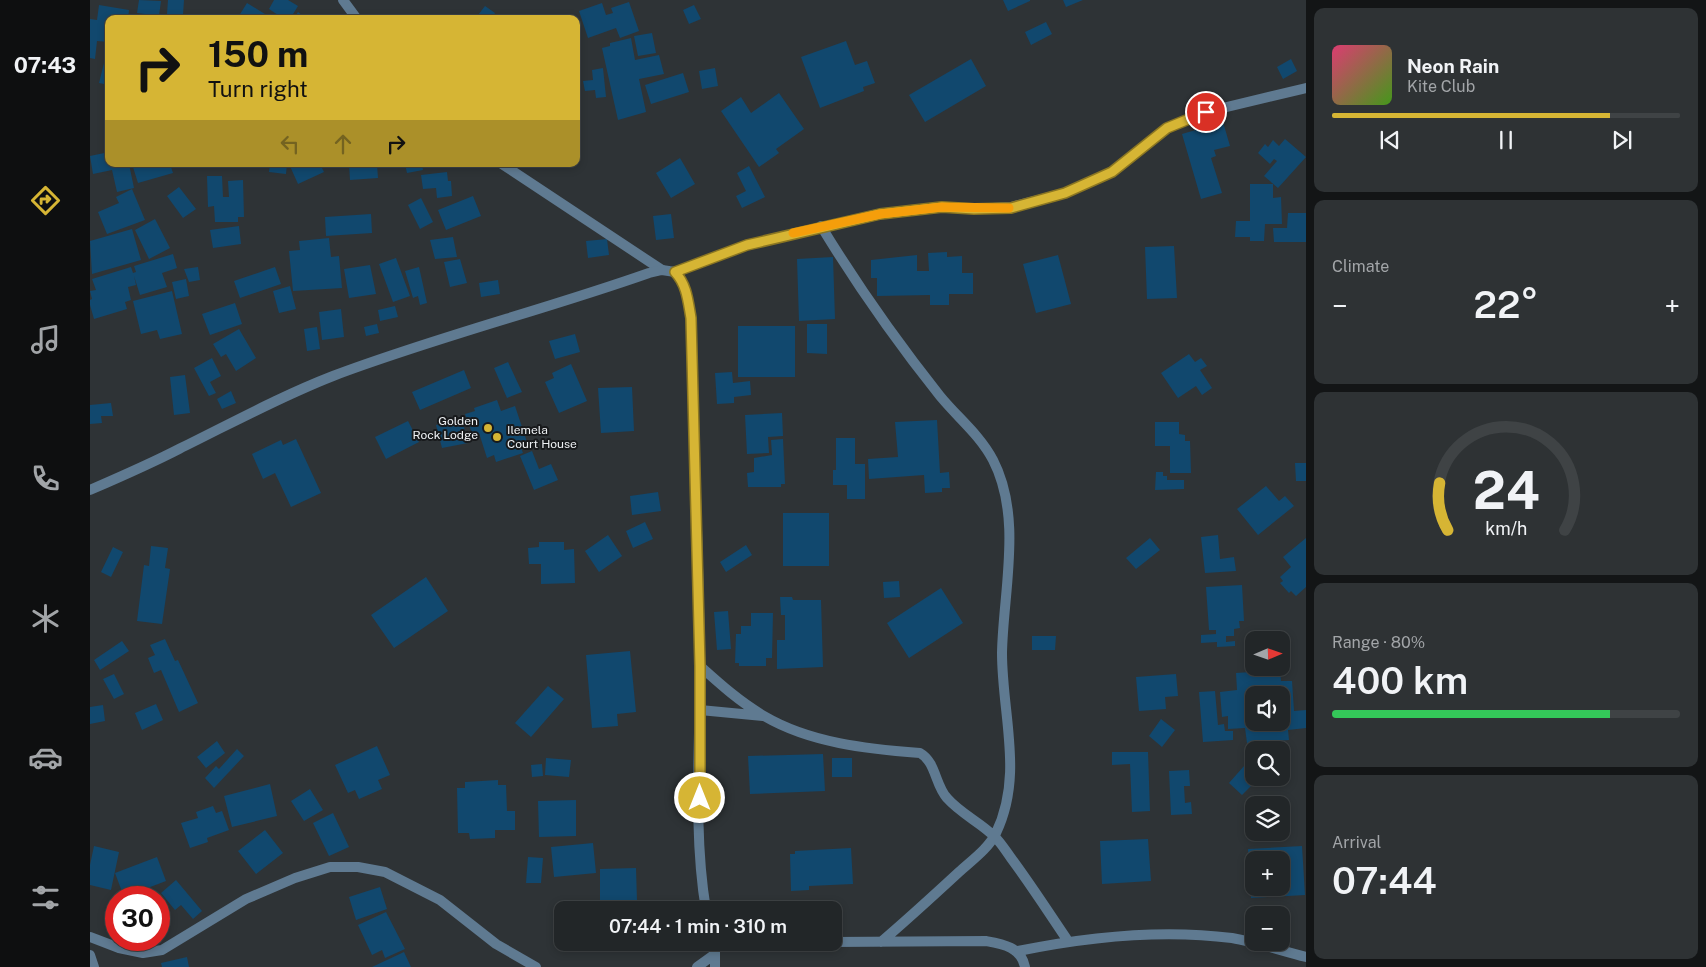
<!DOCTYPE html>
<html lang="en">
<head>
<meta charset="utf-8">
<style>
  :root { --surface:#222628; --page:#2e3234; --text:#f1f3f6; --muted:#a2a5a8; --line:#3f4345; --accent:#d6b534 }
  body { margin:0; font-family:"Public Sans",sans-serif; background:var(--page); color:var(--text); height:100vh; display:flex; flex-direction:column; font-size:19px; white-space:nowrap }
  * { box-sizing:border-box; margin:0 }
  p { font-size:16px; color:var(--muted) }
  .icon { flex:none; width:28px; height:28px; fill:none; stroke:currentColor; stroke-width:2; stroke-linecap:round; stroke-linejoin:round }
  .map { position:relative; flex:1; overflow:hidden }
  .drawer { display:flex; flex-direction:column; gap:8px; padding:8px; background:#131516; width:400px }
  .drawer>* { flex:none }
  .hud { position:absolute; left:15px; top:15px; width:475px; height:152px; border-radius:10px; box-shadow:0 2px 8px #0003,0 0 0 1px var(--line); background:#d6b534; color:#111; overflow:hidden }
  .needle { width:32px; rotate:88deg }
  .fabs { position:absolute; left:1155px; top:631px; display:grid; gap:10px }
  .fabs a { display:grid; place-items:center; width:45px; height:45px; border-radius:10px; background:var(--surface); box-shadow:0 2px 8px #0003,0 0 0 1px var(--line); font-size:25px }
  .speed { position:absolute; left:15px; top:886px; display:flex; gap:10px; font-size:25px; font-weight:700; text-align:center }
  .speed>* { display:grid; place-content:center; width:65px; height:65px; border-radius:50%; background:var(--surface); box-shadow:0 2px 8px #0003,0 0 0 1px var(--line); line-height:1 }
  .speed .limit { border:8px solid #d22; background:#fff; color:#111 }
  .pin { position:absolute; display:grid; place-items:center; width:42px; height:42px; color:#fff; margin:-21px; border:2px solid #fff; border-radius:50%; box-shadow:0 1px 5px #0007 }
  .me { position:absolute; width:55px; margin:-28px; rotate:0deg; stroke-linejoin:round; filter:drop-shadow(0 0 4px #0008) }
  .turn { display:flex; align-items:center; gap:18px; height:105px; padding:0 20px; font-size:22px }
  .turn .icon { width:65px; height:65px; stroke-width:2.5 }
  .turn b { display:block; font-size:35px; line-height:42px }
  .lanes { display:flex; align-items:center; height:48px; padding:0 20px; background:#0003; justify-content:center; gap:25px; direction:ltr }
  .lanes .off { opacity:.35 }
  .big { font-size:38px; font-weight:600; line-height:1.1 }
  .drawer .card { flex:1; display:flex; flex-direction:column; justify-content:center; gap:8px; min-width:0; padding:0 18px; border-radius:10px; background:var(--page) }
  .drawer .dial { align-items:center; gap:0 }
  .dial svg { height:130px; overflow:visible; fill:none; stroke:var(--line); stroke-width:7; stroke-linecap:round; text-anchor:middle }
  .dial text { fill:var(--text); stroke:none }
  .song { display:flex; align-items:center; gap:15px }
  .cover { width:60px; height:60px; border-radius:8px; background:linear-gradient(135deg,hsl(340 70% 55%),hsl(100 70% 35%)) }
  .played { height:5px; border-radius:2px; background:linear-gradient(90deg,var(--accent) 80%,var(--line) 80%) }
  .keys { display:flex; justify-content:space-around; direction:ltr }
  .heat { display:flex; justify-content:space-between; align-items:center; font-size:28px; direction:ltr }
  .charge { height:8px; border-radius:4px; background:linear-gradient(90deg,#34c759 80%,var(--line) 0) }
  .trip { position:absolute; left:464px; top:901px; width:288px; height:50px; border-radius:10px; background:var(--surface); box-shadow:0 2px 8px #0003,0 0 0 1px var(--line); font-weight:600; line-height:50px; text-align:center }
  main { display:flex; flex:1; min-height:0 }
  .tab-bar { display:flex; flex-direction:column; width:90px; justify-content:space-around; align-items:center; background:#0e0f10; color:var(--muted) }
  .tab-bar .icon { width:35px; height:35px }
  .tab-bar .on { color:var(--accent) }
  .tab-bar b { font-size:22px; color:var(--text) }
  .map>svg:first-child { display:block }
  .building { fill:#11486e; fill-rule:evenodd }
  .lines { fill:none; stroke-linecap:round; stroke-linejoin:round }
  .minor { stroke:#5f7a91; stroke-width:10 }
  .tertiary { stroke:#5f7a91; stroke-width:10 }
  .route-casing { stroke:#8b7622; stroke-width:12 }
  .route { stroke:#d6b534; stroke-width:9 }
  .slow { stroke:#f59e0b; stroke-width:9 }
  .poi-dot { fill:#d6b534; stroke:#181a1c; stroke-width:2 }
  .labels { text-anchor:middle; stroke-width:4; stroke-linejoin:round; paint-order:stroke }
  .poi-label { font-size:12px; fill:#eef1f4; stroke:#181a1c; text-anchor:end }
</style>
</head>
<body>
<main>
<nav class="tab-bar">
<b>07:43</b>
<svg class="icon on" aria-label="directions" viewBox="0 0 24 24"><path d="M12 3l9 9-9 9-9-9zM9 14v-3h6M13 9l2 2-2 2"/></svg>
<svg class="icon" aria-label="music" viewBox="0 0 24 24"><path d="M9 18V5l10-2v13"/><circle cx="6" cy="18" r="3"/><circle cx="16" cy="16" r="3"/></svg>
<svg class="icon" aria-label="phone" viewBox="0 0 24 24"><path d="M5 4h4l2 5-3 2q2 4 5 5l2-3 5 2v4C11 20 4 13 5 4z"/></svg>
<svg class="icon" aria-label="climate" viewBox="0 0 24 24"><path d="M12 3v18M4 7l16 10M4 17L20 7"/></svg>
<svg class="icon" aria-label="car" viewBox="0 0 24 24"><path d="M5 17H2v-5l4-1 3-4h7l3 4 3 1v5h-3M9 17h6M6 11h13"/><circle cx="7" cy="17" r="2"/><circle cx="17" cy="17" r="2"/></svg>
<svg class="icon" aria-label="filters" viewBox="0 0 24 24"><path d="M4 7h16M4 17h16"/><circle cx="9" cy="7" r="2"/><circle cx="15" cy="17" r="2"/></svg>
</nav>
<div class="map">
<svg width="1216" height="967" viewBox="0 0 1216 967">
  <rect width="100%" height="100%" fill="#2e3336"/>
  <path class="building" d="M49,0L71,1L69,16L47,13Z
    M78,0H94L93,15L77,14Z
    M184,0H198L208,6L200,19H194L179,9Z
    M913,0H940V1L918,11Z
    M973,0H993L976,7Z
    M539,2L549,31L530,38L526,28L498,38L489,11L512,3L516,15L523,13L521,8Z
    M157,3L175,14L172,19H147Z
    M9,5L39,10L38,19H19V42L7,41L5,59L0,58V19L7,20Z
    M604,5L611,19L599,24L593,10Z
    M395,6L405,13L404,15L410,19H385Z
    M208,12L217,19H203Z
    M956,22L962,34L941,45L935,32Z
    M562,33L566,53L548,56L544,36Z
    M541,38L545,60L569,55L574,74L549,79L556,112L528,120L512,48L520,46V43Z
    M756,41L765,65L777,61L785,83L773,87L774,91L730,108L711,57Z
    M16,55H19V85L9,83Z
    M881,59L896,86L835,122L819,95Z
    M1201,59L1207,71L1193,79L1187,67Z
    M513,68L516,97L506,98L505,90L495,91L493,81L503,80L502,70Z
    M625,68L628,86L612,89L609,71Z
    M593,73L599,92L561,104L555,85Z
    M689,93L714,129L686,149L689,153L669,167L631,111L651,97L661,113Z
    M1133,122L1140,146L1124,150L1126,156L1121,158L1132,193L1111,199L1092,134Z
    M1195,139L1216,157L1188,188L1174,176L1187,161L1184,159L1180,164L1168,153L1175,144L1178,147L1183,140L1189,146Z
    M19,152V164H39L44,188L27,192L22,170L3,174L0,156Z
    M590,158L605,184L581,198L566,173Z
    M42,164H80L83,173L48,183Z
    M180,164H197L196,174L179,172Z
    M199,164H230L234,172L208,184Z
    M259,164H287L288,178L260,180Z
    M315,164H332L333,170L317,173Z
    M659,166L675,197L652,208L646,196L656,191L647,173Z
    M357,172L358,181H361L362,196L347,198L346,188L333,189L331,175Z
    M117,176H132L133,197H139L138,181L153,180L154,217H148V222H125L124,206L118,207Z
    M1160,184H1183V198L1191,197L1192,224H1175L1174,241H1160V237H1145L1146,221H1160Z
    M89,187L106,209L93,218L77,196Z
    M42,189L55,220L17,234L8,212L29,203L26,197Z
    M383,196L391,216L356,230L348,210Z
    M331,198L343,222L330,229L318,205Z
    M1198,213H1216V242H1184L1183,228H1197Z
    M281,214L282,233L236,236L235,217Z
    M581,214L584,238L566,240L563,216Z
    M65,219L80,248L59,259L45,230Z
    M149,226L151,244L123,248L120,230Z
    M42,229L51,260L2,274L0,241Z
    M363,237L367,257L345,259L340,240Z
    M239,238L241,257L249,256L252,288L203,291L199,251L210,250L209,241Z
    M517,239L519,255L498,258L496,241Z
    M1084,246L1087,298L1057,299L1055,247Z
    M857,252V257L872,256V273H883V294H859V305H840V295L787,296V278H781V260L827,255V271H839L838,253Z
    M83,254L87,268L72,273L77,287L50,295L44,276L46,285L38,287L41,300L35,302L37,309L4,319L0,305V300L2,299L0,291L6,290L2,279L41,267L43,273L46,272L44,266Z
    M968,255L981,304L946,313L933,264Z
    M743,257L745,319L709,321L707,259Z
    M306,258L320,296L303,302L289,264Z
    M370,259L377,283L360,287L354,262Z
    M280,265L286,294L259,298L254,269Z
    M108,267L110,280L99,282L94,269Z
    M185,267L191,284L150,298L144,281Z
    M329,267L337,303L330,305L328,296L323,298L315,271Z
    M96,279L99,296L86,299L82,282Z
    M408,280L410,294L391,297L389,283Z
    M200,286L206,309L189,313L183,291Z
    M82,291L92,334L70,339L67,330L51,334L43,301Z
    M145,303L152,324L120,335L112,314Z
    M305,306L308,317L290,321L288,310Z
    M251,309L254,337L232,340L229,312Z
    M287,324L289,333L276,336L274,327Z
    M717,324H737V354L717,353Z
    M648,326H705V377H648Z
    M227,327L230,349L217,351L214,329Z
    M149,329L166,358L146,371L136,354L131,357L123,344Z
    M485,334L490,352L465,359L459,341Z
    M1099,354L1105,362L1111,358L1117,366L1110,370L1122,388L1112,395L1106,386L1088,398L1071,373Z
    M122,358L131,376L120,382L126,393L119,396L104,368Z
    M418,362L432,392L417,398L404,368Z
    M481,364L497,401L469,413L455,382L464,378L462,373Z
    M374,370L381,388L330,410L322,392Z
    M642,372L643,383L660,381L661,395L644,397V403L627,404L625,373Z
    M95,375L100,413L84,415L80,377Z
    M542,387L544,431L511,433L508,388Z
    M141,391L146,403L132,409L127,399Z
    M407,400L411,411L425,406L437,442L430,445L433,453L406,462L404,455L397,458L389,433L383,436L375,414L385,411L384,408Z
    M21,403L23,416H11L12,423L0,424V405Z
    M692,413L693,436L678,437L679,453L657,454L655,415Z
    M372,419L378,443L352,448L346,425Z
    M847,420L850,473L859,472L860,488H852V492L835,493L834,475L779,479L778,459L808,457L805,422Z
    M318,421L329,442L296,459L285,437Z
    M1065,422H1089V434L1095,435V441H1100L1101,473H1080V446H1065Z
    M746,438H765V464H775V499H757V485H743V470H746Z
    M206,439L231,493L201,507L185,473L173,479L162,454L191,440L193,445Z
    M693,439L695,484H691V487H658L657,473L664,472V458L682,455L681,440Z
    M442,451L449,469L461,464L468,480L444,490L430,456Z
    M1205,463H1216V481H1206Z
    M1066,472H1073V476H1077V480H1094V489L1065,490Z
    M1176,486L1189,501L1195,496L1204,506L1168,535L1147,509Z
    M568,492L571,511L542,515L540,496Z
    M693,513H739V566H693Z
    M555,522L563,539L543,548L536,531Z
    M518,535L532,556L509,572L495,551Z
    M1128,535L1130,559L1144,557L1146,571L1115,573L1111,537Z
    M1060,538L1070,550L1046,569L1036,558Z
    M1216,538V587L1206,596L1201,591L1199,593L1190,583L1193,581L1190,577L1201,567L1193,557Z
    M449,542H474V550L484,549L485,583L451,584V564H439L438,548L449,547Z
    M656,545L662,555L636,572L630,562Z
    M61,546L78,548L75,568L80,569L72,624L47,621L54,565L59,566Z
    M23,547L33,552L21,577L11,572Z
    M336,577L358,611L304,648L281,615Z
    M809,581L810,597L794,598L793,582Z
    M1152,585L1154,621H1149L1150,628L1144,629V636H1136V642L1145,641V646L1127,647V642L1111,643V635L1126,634V630H1119L1116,587Z
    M851,588L873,623L819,658L797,623Z
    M690,597H702L703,600H731L733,667L687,669V640H695V615H691Z
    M638,611L641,649L627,650L624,612Z
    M661,613H683L682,658H676V666H649V663H645L646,634H651V626H661Z
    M942,636H966L965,650H942Z
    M75,639L85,661L88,660L108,703L89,712L71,670L64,673L58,658L65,655L60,645Z
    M32,641L39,651L10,670L4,660Z
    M540,651L546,712L527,714L528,726L502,728L496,655Z
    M1190,670L1191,681H1202L1204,711L1216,710V728L1198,730L1199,740L1157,743L1155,728L1138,729V716L1132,717L1130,692L1147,690L1146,673ZM1164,695H1191V722H1164Z
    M24,674L34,694L24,699L13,679Z
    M1086,674L1088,696L1075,697L1076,709L1049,711L1046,677Z
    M458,686L474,699L441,737L425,723Z
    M1125,691L1128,725L1134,724L1135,731H1143V740L1113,742L1109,692Z
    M66,704L73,720L52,730L45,713Z
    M13,705L15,721L0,724V707Z
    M1071,719L1085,730L1072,747L1059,736Z
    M127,741L135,753L116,768L107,757Z
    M287,746L300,775L288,780L292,789L269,799L265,790L258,793L245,765Z
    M147,749L154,756L124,788L115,778L126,766L129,769Z
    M1022,752H1058L1060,811L1042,812L1040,764L1022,765Z
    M733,754L735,791L660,794L658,756Z
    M1162,757L1164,778H1169L1152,795L1139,783Z
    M456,758L481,760L479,777L455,775Z
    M742,758H762V777H742Z
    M452,764L453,776L442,777L441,765Z
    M1099,770L1100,786H1094L1095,803L1101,802L1102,814L1081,815L1079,771Z
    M408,780V785H416L417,811H425V830H405V838L380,839L379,833H368L367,788H375V782Z
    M180,784L187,816L142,827L134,796Z
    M220,789L233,810L214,821L201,801Z
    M486,800V836L449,837L448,801Z
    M123,806L126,813L132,811L139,830L117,838L118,842L100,848L91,823L108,818L106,812Z
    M243,813L259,847L239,856L223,823Z
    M175,830L193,853L166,874L148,851Z
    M1058,839L1061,881L1012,884L1010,841Z
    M503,843L506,873L464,877L461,847Z
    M4,846L29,852L21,890L0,885V865Z
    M1212,846L1215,895L1161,898L1158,849ZM1164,860H1191V888H1164Z
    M761,848L763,884L719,886V890L701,891L700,854H705V851Z
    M67,857L76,881L34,897L25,873Z
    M438,857L453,858L451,883H436Z
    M546,868L547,901L510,902V869Z
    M86,880L112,911L103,919L91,905L85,910L71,893Z
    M290,887L297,909L266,920L259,897Z
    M296,912L315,949L295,958L292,950L282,955L268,925Z
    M314,952L321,967H282Z
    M97,957L99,967H72L71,963Z"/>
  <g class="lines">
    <path class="minor" d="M253,0L267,19
      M412,164L572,270
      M731,226C767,285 807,342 850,396C868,418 890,435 903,460C933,518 913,592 912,653C912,715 934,775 906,833C899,848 881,861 869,872C843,896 818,919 791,942
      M585,272C597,285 598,301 601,318C603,435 609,551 610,667C610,746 603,833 616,910
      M610,666C630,684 650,702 674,716C720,743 777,749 830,753C846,762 845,785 857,798C871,814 890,822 905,837C911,843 916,851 921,858C941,885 959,913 978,941
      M610,710L673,716
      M0,937L29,948L53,953L72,950L156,899L205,878L240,867H268L295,872L350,900L406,944L446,967
      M625,942V967
      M656,942H685
      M742,942L896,941C913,944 931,947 935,967
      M928,951C996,937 1072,929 1142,938C1166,942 1192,951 1216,957
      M0,955L4,967
      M607,967L625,954"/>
    <path class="tertiary" d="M0,490C30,477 60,464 89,449C140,424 189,397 243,376C346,337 454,310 559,273L572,270L585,272L657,245L790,214L851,207L884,209L921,207L975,193L1022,172L1077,128L1116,112L1216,88"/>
  </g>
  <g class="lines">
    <g class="route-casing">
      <path id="route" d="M610,798V666L601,318C598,301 597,285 585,272L657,245L790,214L852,207L884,209L921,208L975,193L1022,172L1077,128L1116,112"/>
    </g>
    <use href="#route" class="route"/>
    <path class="slow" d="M703,233L790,214L852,207L919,208"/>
  </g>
  <g class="poi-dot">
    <circle cx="398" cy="428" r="5"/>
    <circle cx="407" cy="437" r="5"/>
  </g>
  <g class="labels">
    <g class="poi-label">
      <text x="388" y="425">Golden<tspan x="388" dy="14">Rock Lodge</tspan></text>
      <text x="417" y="434" text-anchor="start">Ilemela<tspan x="417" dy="14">Court House</tspan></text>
    </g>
  </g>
</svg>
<div class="fabs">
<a><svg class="needle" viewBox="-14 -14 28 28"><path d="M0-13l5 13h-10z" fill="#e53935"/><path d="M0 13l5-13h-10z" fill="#a2a5a8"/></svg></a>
<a><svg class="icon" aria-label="sound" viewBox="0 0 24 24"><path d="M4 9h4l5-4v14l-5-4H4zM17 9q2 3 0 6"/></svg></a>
<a><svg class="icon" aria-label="search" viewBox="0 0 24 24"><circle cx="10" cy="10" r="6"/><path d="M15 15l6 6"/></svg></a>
<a><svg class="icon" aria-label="layers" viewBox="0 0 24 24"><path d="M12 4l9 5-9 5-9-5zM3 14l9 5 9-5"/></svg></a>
<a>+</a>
<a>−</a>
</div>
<div class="speed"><div class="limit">30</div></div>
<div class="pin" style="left:1116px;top:112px;background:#d93025"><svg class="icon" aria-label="arrive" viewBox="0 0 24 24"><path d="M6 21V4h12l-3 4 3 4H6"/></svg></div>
<svg class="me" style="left:610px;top:798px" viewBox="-20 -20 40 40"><circle r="17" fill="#d6b534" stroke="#fff" stroke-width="3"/><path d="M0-11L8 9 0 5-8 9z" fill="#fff"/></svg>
<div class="trip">07:44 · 1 min · 310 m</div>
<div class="hud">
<div class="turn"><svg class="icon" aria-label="right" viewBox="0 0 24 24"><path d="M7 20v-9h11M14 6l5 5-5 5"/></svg><div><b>150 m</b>Turn right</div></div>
<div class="lanes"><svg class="icon off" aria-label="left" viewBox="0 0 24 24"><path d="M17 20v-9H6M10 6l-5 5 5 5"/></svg><svg class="icon off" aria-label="ahead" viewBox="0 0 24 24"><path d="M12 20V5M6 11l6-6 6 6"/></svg><svg class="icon" aria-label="right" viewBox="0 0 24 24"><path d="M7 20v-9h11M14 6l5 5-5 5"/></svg></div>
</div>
</div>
<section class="drawer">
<div class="card">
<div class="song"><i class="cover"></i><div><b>Neon Rain</b><p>Kite Club</p></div></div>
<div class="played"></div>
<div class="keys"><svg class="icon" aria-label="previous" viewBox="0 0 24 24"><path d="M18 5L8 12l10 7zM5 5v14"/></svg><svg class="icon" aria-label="pause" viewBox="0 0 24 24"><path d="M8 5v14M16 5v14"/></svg><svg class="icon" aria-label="next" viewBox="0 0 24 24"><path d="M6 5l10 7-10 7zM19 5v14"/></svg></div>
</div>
<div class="card"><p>Climate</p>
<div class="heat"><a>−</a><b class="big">22°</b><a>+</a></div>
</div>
<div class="card dial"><svg viewBox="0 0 100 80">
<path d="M14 69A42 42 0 1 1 86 69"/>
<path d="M14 69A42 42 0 0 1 9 40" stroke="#d6b534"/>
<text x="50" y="56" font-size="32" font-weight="700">24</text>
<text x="50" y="72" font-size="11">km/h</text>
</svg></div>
<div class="card"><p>Range · 80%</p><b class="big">400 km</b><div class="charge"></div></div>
<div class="card"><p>Arrival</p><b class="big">07:44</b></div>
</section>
</main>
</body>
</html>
